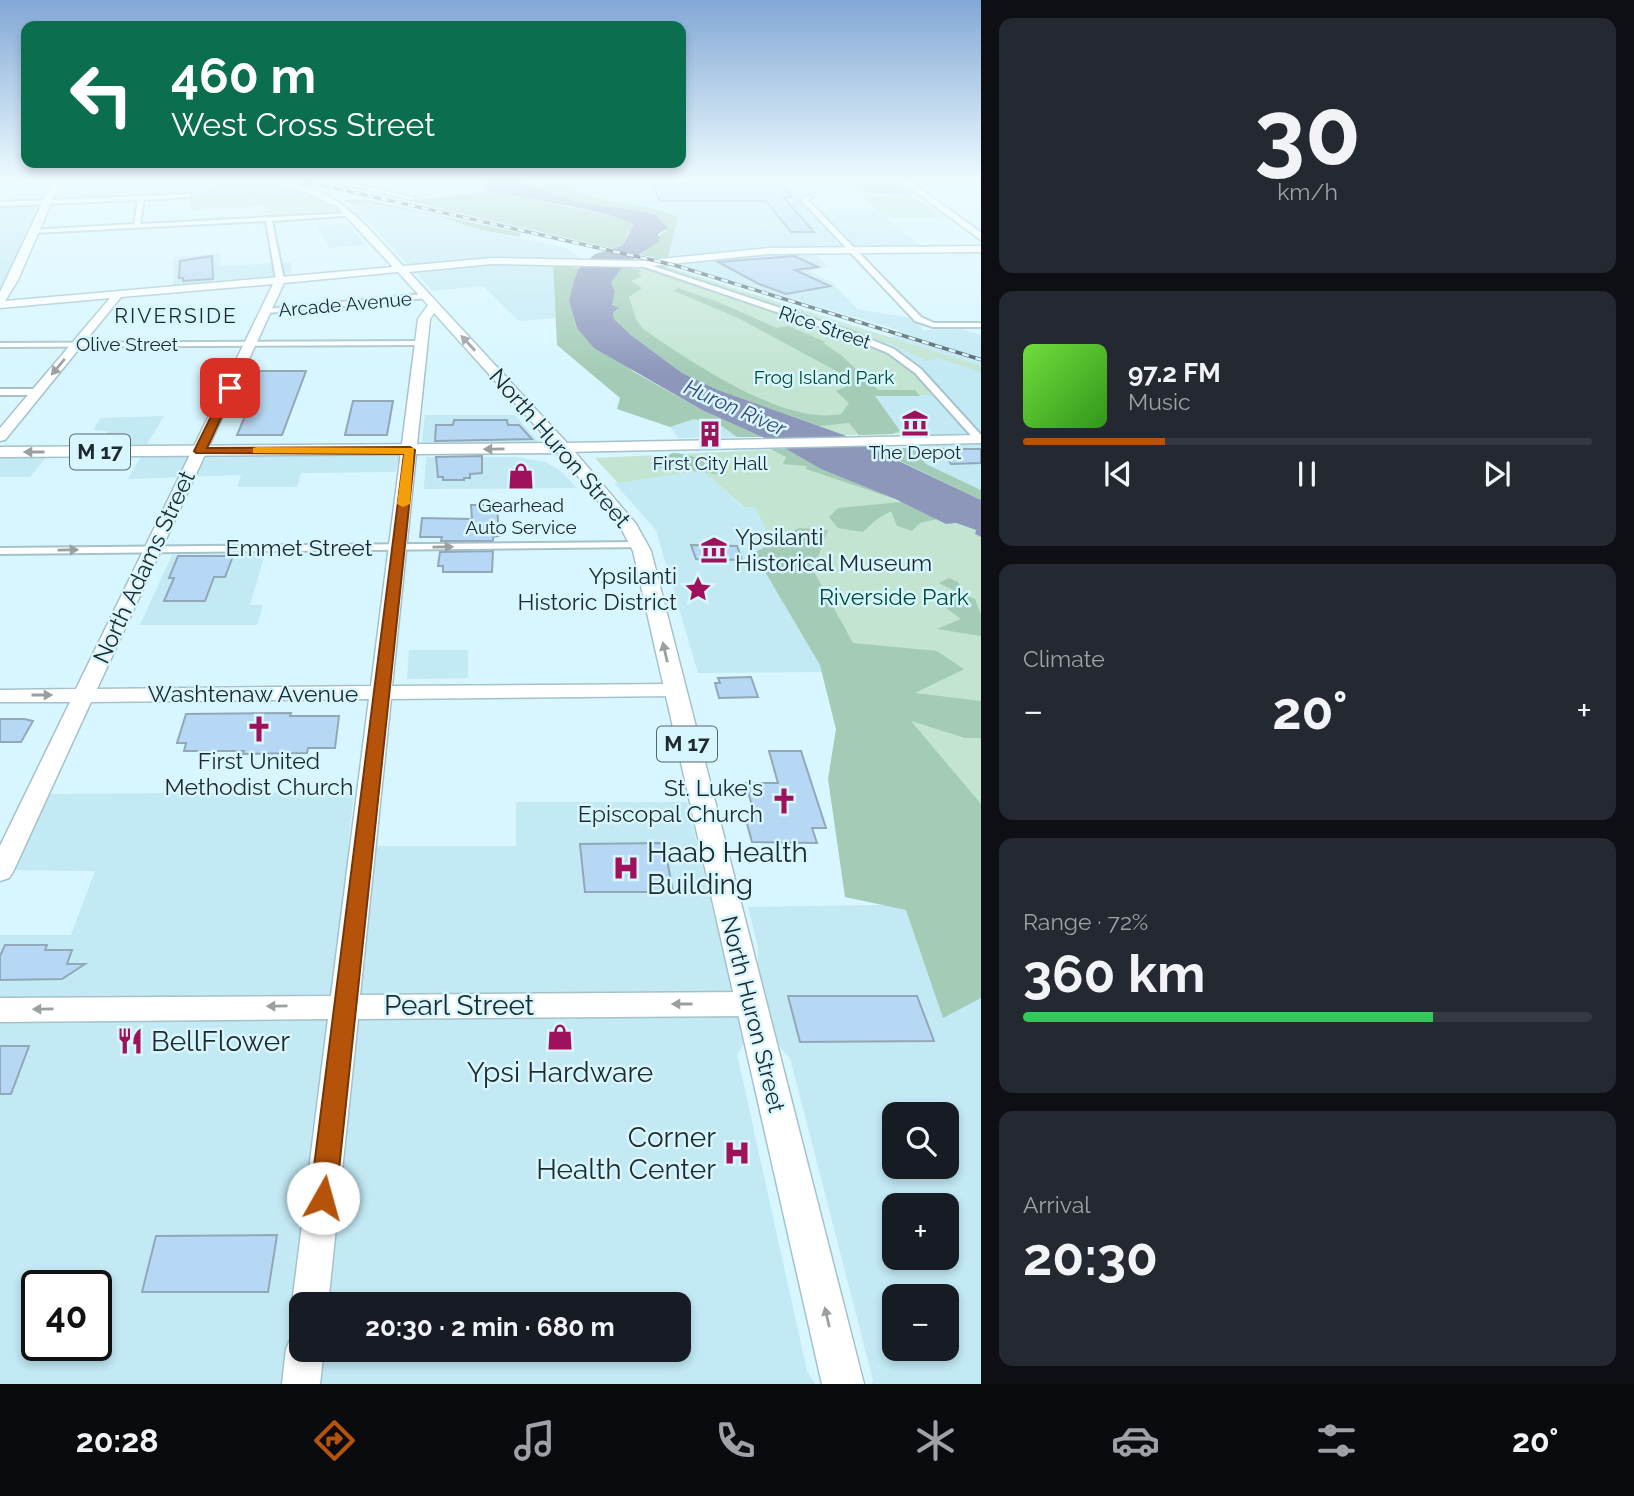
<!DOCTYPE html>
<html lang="en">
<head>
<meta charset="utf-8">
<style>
  :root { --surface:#171b24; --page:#242831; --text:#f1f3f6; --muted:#9ea1a6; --line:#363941; --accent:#b45309 }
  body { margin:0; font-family:Raleway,sans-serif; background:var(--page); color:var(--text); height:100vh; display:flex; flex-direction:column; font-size:26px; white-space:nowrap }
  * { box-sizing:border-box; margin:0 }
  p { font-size:23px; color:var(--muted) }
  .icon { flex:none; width:38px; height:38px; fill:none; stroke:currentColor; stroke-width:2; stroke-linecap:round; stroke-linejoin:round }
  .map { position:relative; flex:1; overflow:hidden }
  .details { display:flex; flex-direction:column; gap:18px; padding:18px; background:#0d0f14; width:653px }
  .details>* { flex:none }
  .banner { position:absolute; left:21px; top:21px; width:665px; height:147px; border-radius:14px; box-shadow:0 4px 10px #0003; background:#0b6e4f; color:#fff; overflow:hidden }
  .controls { position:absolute; left:882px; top:1102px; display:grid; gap:14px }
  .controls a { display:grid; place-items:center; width:77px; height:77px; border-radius:14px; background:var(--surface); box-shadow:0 4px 10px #0003; font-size:35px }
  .speed { position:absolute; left:21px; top:1270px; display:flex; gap:14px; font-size:35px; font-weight:700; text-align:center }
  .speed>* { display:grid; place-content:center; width:91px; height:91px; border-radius:50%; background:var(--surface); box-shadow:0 4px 10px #0003; line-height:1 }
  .speed .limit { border:4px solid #111; border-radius:10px; background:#fff; color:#111 }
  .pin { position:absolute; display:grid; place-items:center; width:60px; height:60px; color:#fff; margin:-30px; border-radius:14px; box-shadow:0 4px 10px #0006 }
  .me { position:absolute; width:77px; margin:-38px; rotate:7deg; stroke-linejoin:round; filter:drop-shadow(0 0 5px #0008) }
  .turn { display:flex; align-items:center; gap:24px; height:147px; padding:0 35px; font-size:32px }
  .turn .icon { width:91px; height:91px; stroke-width:2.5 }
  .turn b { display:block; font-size:49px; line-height:60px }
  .big { font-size:52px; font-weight:700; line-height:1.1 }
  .details .tile { flex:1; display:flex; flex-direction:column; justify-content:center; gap:10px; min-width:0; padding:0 24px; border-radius:14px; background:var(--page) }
  .details .dial { align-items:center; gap:0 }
  .dial b { font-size:91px; line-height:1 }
  .song { display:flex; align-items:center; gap:21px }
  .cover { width:84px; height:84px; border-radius:10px; background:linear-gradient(135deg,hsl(100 70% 55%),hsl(110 70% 35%)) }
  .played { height:7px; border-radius:4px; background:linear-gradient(90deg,var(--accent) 25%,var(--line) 25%) }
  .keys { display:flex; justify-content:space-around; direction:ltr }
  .heat { display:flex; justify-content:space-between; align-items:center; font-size:38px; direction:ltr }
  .charge { height:10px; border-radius:5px; background:linear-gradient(90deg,#34c759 72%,var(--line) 0) }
  .trip { position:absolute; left:289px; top:1292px; width:402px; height:70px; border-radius:14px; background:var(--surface); box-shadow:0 4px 10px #0003; font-weight:700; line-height:70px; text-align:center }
  .dock { display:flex; height:112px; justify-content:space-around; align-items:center; background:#090b0e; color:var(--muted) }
  .dock .icon { width:49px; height:49px }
  .dock .on { color:var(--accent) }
  .dock b { font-size:32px; color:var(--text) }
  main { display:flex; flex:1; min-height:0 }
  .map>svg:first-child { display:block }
  .built { fill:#c2e9f4; fill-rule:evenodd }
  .green { fill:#c2e4d1 }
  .forest { fill:#a3cbb5 }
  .water { fill:#8c97ba }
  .building { fill:#b7d8f4; stroke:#92a7b8; stroke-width:2 }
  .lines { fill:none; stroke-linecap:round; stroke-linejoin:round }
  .street-casing { stroke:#a5c2cb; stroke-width:4 }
  .secondary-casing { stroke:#a5c2cb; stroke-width:3 }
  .primary-casing { stroke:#a5c2cb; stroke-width:3 }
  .street { fill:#fff; fill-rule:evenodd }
  .secondary { fill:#fff; fill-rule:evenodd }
  .primary { fill:#fff; fill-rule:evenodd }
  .rail-casing { stroke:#516267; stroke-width:3.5 }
  .rail { stroke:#d7f6ff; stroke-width:2.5; stroke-dasharray:7; stroke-linecap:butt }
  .oneway { fill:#9a9fa0 }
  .route { fill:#b45309; stroke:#753606; stroke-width:2 }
  .slow { fill:#f59e0b }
  .labels { text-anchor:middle; stroke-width:5; stroke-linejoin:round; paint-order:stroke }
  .far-street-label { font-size:19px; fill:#1e2a2d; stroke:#d7f6ff }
  .far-park-label { font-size:19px; fill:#004e32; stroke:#d7f6ff }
  .far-poi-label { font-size:19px; fill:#1e2a2d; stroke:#d7f6ff }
  .far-neighbourhood-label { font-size:21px; letter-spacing:2px; fill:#1e2a2d; stroke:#d7f6ff }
  .far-water-label { font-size:21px; font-style:italic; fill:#3c4779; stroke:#d7f6ff }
  .shield { fill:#d7f6ff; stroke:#56676c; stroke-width:2 }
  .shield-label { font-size:21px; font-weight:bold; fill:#1e2a2d }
  .street-label { font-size:23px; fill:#1e2a2d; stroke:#d7f6ff }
  .poi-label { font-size:23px; fill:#1e2a2d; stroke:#d7f6ff; text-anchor:end }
  .park-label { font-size:23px; fill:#004e32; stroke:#d7f6ff }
  .near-poi-label { font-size:28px; fill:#1e2a2d; stroke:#d7f6ff; text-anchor:start }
  .near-street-label { font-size:28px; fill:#1e2a2d; stroke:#d7f6ff }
</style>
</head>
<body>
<main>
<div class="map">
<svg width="982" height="1384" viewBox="0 0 982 1384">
  <rect width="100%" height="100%" fill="#d7f6ff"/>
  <path class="built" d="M570,180H895L913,195H811L799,198L846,253H815L828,267L810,271L834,284L857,309L911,318L924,330L962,329L981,335V490L926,464L874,396L932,395L907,367L880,348L899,330L675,265L668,257L678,217L664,210L584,197L566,186Z
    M0,203H42L0,300Z
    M370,203L438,216L481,230L567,248L583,260L493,258L408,265L352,204Z
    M820,211H879L922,248H856Z
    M347,223L365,245L330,248L316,225Z
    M220,254L221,266L291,262L292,274L173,285L174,257Z
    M487,265H553L555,318L519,321L483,286L432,291L416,271Z
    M425,415H515L539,442H422Z
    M164,416L147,444H100L108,431L93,430L100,418Z
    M694,419L720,425L737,437L678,438L670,427Z
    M389,452L400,454L396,472L301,473L297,487H237L241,475L128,479L141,456Z
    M0,457H46L30,477H0Z
    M426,457H517L545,462L560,470L577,488L424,489Z
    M692,472L705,473L743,507H755L832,672L698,673L656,530L614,483Z
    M265,554L250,605H263L257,625H140L172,555Z
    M409,650H468V678L407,679Z
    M354,792L348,846H516V802H687L745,1042L737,1054L807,1371L815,1384H0V935H71L95,871L15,870L50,794ZM37,1286H96V1346H37ZM301,1304H679V1349H301Z
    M954,904L981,990V1384H871L873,1380L790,1058L776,1043L758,978V947L748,907ZM894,1115H947V1167H894ZM894,1206H947V1258H894ZM894,1297H947V1349H894Z"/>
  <path class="green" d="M175,180C237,180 291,176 344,213L271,218L267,206L190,210V198L219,185Z
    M861,196H913L942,218L886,217Z
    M661,265L981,366V372L938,358L928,361L889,343L883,344L650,267Z
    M622,266L643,268L880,348L907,367L933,395L875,396L903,434L844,435L718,390L612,305L611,283Z
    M787,449L946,524L956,523L976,530L975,534L981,537V990L755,507H744L705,473L692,472L618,483L595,458Z"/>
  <path class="forest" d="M516,180H570L566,186C601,207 643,200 678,217L668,257L657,258L640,255C652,248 654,236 666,231C665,220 657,216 648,212L578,202Z
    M845,180C870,180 893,180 913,195L862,192Z
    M490,191L628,219L634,225V229L628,233L622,246L615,249L407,201Z
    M363,199L521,233L520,237L481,230L438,216L370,203L352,204L344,200Z
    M553,265L579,268L569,301L577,328L634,372L702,410L763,437H737L720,425L694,419L670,427L617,409L620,398L557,345Z
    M622,266L642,271L637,273L642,276L631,281L642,288L629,297L636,319L643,329C690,361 784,426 841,414L849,403L836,391L845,387L847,381L842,374L738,318L674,291L678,288L718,302L777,328L788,326L826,342L823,343L841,355L878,390H915L920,396H875L900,431L891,434L859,435L849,423L819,426L718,390L682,373L631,335L614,319L613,313L618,310L612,305L615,291L611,283Z
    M873,448H913L926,464L981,490V500Z
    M771,449H787L821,469L895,499L806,469L807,466L783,464L786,457Z
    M672,453C689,453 715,463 726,476C702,472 682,467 659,468L657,463Z
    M901,502L937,519L920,523L912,531L897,526L891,511L876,520L863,532L838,528L829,517L838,508Z
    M799,528L828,530L813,570L853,643L937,651L964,669L915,693L981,701V738H965L911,721L981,804V998L943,1018L906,910L845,897L828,779L836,729L820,665L754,553Z
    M949,578L958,582L964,595L975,599L981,615V636L937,629L961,619L941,604L953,590L939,583Z"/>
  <path class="water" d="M478,180H516L578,202L648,212L657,216L668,228L658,234L659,241L622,267L611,283L615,291L612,305L619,308L613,313L614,319L631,335L682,373L718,390L844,435L981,500V537L975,534L976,530L956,523L946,524L895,499L821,469L776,443L702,410L594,348L577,328L569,301L574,281L579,268L595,254L622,246L634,225C617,211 518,198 490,191Z"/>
  <path class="building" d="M649,180H776L792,197H783L814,232H791L766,201H660Z
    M212,256L213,279L183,281V278H179L180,261Z
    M794,256L818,267L795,270L830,286L786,294L759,284L718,262Z
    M259,371H306L282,435H237L254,395H249Z
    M353,401H393L387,435H345Z
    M454,420H507L508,425H519L532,439L435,441L436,425H453Z
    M940,449H981V463L951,464Z
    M482,456V473L470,474V478H464V480H443V477H438L436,457Z
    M471,505H497L499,536L493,537V541H441L442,537H420L422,518L472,519Z
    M691,545L737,546L742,560L696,559Z
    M493,551L492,572H443V566H438L440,552Z
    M178,556H233L225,577H214L205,601H164L174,578H169Z
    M751,677L758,697L719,698L715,683H720L718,678Z
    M291,713L290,716H339L335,748H308L307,753L243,754L244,751H184L186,743H177L186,714Z
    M0,719H24L33,721L21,742H0Z
    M769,751H801L826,828H812L817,843L752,842L746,820H751L749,814H754L746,783H778Z
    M664,843L673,892H585L580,844Z
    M5,945H47L45,950H72L67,964H85L62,979L0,980V956Z
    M788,996H917L934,1041L800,1042Z
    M0,1046H29L11,1094H0Z
    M277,1235L268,1292H142L156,1236Z"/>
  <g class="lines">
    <g class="street-casing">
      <path id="street" d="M328,180H338L415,198L412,200Z
        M189,194L191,197L144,200L140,224L352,213L355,215L272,221L284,280L280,282L276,280L266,221L34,233L32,230L134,224L138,200L0,206V202Z
        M808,196L813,197L808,200L921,317L934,323H982V327H933L915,321L802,201V199Z
        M641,262L850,331L894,349L921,369L982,436V441H976L915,373L888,353L844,335L639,265Z
        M424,294L428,296L427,298L267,313L263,311L267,309Z
        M425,341V345H422L0,347V343Z
        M0,389H37L41,392L37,395H0Z
        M640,542L644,543V547L0,554V548Z"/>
    </g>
    <g class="secondary-casing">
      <path id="secondary" d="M53,180H61L18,280L5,301L393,267L337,207L307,193L263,180C332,180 361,220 403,266L492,258L641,261L769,248L982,246V252L769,254L641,267L492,264L409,272L567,443L982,435V443L563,452L558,451L434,313L430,319L392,686L675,684L682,686L685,690L682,694L675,696L391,699L360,995L750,992L760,996L764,1004L760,1012L750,1016L358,1019L328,1304H301V1319L297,1317L292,1304L328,1019L0,1022V998L331,996L369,699L91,702L13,872L9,878L0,881V846L70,702H0V690L76,689L273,284L121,297L5,440L0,441V428L110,298L0,308V292ZM398,272L428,305L418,319L371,686L97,689L284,283Z
        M899,180H908L982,233V241Z
        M301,1332V1349H324L320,1384H282L286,1349L292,1336Z"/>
    </g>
    <g class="primary-casing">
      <path id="primary" d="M563,443L569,445L636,524L651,551L864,1384H822L633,551L622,530L559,453L0,457V447Z"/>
    </g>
    <use href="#street" class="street"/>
    <use href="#secondary" class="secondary"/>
    <use href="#primary" class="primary"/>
    <g class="rail-casing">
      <path id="rail" d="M299,180L674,265L982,360"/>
    </g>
    <use href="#rail" class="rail"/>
  </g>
  <defs><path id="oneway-solid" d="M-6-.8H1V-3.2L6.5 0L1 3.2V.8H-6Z" transform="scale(1.75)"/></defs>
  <g class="oneway">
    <use href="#oneway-solid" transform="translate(468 343) rotate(-133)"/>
    <use href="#oneway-solid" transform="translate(58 367) rotate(130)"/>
    <use href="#oneway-solid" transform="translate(494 449) rotate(179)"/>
    <use href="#oneway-solid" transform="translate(34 452) rotate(180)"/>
    <use href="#oneway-solid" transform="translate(443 547) rotate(-1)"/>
    <use href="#oneway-solid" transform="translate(68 550) rotate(-1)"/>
    <use href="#oneway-solid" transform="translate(665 652) rotate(-103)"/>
    <use href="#oneway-solid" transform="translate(42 695)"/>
    <use href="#oneway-solid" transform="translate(682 1004) rotate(180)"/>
    <use href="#oneway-solid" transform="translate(277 1006) rotate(179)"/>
    <use href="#oneway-solid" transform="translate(43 1009) rotate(179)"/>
    <use href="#oneway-solid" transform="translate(827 1317) rotate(-103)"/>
  </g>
  <linearGradient id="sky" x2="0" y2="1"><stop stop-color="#83a8d6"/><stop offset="0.48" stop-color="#edfbff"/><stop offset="1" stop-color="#edfbff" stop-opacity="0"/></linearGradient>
  <rect width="982" height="374" fill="url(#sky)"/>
  <path class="route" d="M230,385L235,388L207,448L410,447L415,450L336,1198L332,1207L323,1211L314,1207L310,1198L404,454L196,453L194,451L225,388Z"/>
  <path class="slow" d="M257,447L414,448L410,504L403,507L397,504L404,454L253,453V448Z"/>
  <defs>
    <g id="museum-bare" transform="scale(2.1)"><path d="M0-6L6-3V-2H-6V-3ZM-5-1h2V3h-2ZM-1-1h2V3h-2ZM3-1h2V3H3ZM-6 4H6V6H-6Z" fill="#9f115c" stroke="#d7f6ff" stroke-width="2.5" paint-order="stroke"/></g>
    <g id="building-bare" transform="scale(2.1)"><path d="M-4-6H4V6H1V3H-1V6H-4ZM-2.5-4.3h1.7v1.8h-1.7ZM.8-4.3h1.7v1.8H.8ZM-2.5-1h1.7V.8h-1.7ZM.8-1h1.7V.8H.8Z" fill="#9f115c" stroke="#d7f6ff" stroke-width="2.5" paint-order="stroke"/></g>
    <g id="shop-bare" transform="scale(2.1)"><path d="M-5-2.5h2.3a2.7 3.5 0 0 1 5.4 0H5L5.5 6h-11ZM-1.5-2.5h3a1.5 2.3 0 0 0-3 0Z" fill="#9f115c" stroke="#d7f6ff" stroke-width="2.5" paint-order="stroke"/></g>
    <g id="sight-bare" transform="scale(2.1)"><path d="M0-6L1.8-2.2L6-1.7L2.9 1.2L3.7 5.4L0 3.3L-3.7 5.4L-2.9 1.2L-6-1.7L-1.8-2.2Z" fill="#9f115c" stroke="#d7f6ff" stroke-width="2.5" paint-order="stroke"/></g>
    <g id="church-bare" transform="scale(2.1)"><path d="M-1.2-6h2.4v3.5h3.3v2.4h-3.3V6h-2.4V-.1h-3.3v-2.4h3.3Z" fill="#9f115c" stroke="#d7f6ff" stroke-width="2.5" paint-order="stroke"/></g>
    <g id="hospital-bare" transform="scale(2.1)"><path d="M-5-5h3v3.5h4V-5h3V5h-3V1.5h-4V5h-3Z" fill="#9f115c" stroke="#d7f6ff" stroke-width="2.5" paint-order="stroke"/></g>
    <g id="restaurant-bare" transform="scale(2.1)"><path d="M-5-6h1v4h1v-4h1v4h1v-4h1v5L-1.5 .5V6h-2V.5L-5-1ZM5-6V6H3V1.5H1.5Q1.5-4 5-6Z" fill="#9f115c" stroke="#d7f6ff" stroke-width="2.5" paint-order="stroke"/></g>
  </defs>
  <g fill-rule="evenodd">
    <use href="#museum-bare" x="915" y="423"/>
    <use href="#building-bare" x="710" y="434"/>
    <use href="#shop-bare" x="521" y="476"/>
    <use href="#museum-bare" x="714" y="550"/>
    <use href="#sight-bare" x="698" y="589"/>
    <use href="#church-bare" x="259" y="729"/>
    <use href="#church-bare" x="784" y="801"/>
    <use href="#hospital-bare" x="626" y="868"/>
    <use href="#shop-bare" x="560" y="1037"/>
    <use href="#restaurant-bare" x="130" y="1041"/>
    <use href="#hospital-bare" x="737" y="1153"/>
  </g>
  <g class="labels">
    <g class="far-street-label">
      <text transform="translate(345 304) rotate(-5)" y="7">Arcade Avenue</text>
      <text transform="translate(825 327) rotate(19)" y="7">Rice Street</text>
      <text x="127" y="351">Olive Street</text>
    </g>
    <g class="far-park-label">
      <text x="824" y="384">Frog Island Park</text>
    </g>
    <g class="far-poi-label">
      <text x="915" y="459">The Depot</text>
      <text x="710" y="470">First City Hall</text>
      <text x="521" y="512">Gearhead<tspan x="521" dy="22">Auto Service</tspan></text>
    </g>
    <g class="far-neighbourhood-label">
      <text x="176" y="323">RIVERSIDE</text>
    </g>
    <g class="far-water-label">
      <text transform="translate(735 408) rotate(24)" y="7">Huron River</text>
    </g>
    <g class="shield">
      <rect x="70" y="434.5" width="60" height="35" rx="5"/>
      <rect x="657" y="726.5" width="60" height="35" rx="5"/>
    </g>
    <g class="shield-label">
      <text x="100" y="459">M 17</text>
      <text x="687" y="751">M 17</text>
    </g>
    <g class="street-label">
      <text transform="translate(560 448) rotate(49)" y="8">North Huron Street</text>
      <text x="299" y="556">Emmet Street</text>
      <text transform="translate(144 567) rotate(-65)" y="8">North Adams Street</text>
      <text x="253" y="702">Washtenaw Avenue</text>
      <text transform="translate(753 1014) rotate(76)" y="8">North Huron Street</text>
    </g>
    <g class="poi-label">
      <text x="735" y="545" text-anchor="start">Ypsilanti<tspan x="735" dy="26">Historical Museum</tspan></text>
      <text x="677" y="584">Ypsilanti<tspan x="677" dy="26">Historic District</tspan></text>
      <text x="259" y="769" text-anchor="middle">First United<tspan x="259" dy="26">Methodist Church</tspan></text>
      <text x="763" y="796">St. Luke's<tspan x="763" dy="26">Episcopal Church</tspan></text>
    </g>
    <g class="park-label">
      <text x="894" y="605">Riverside Park</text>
    </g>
    <g class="near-poi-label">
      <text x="647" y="862">Haab Health<tspan x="647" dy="32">Building</tspan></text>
      <text x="151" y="1051">BellFlower</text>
      <text x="560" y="1082" text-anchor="middle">Ypsi Hardware</text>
      <text x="716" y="1147" text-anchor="end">Corner<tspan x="716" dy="32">Health Center</tspan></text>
    </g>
    <g class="near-street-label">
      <text x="459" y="1015">Pearl Street</text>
    </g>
  </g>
</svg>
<div class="controls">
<a><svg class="icon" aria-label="search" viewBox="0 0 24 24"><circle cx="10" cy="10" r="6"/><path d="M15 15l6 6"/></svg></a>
<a>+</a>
<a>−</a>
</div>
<div class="speed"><div class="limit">40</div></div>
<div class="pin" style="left:230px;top:388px;background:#d93025"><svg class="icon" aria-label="arrive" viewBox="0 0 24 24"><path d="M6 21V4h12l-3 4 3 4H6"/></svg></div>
<svg class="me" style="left:323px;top:1198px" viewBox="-20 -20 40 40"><circle r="19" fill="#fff"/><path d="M0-13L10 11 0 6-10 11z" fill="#b45309"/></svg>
<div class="trip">20:30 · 2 min · 680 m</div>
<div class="banner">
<div class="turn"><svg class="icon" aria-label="left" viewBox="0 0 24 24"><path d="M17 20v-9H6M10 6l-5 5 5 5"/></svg><div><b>460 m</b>West Cross Street</div></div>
</div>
</div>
<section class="details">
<div class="tile dial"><b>30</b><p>km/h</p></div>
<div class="tile">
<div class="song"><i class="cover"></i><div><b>97.2 FM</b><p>Music</p></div></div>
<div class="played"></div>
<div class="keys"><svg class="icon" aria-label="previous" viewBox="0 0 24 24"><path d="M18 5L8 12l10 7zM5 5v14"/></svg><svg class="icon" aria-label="pause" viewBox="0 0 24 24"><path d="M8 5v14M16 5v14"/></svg><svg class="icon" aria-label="next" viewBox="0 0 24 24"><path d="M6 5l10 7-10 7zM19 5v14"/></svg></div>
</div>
<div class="tile"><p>Climate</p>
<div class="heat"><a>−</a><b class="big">20°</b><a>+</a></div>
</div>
<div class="tile"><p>Range · 72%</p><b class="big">360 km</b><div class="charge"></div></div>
<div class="tile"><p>Arrival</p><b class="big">20:30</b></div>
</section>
</main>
<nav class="dock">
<b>20:28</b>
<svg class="icon on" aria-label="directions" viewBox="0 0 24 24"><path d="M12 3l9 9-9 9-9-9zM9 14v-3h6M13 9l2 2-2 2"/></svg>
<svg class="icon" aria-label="music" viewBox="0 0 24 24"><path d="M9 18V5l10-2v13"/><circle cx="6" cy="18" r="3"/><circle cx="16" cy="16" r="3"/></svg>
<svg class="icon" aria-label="phone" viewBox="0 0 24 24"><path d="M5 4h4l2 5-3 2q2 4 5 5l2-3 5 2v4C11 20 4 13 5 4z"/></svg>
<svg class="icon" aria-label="climate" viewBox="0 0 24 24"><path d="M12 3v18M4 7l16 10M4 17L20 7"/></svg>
<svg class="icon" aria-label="car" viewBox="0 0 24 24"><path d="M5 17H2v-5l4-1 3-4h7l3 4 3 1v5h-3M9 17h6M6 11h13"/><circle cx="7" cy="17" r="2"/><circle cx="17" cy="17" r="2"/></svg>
<svg class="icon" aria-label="filters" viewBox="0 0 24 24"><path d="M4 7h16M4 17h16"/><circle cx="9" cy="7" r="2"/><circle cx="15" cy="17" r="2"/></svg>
<b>20°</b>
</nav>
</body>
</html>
